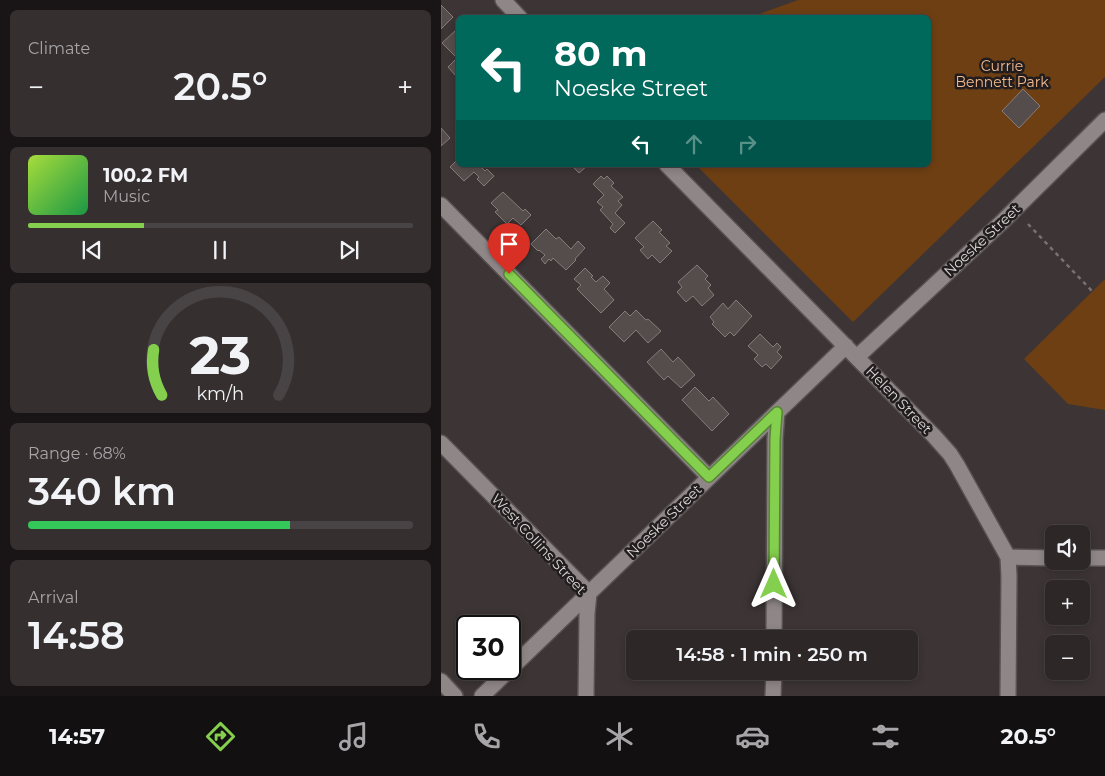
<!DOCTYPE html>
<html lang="en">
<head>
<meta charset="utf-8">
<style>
  :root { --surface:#2d2728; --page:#352f30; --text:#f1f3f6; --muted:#a7a5a8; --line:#484445; --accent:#84cf4d }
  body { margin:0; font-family:Montserrat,sans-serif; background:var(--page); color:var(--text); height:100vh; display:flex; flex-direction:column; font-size:19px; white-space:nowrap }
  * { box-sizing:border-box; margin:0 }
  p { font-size:16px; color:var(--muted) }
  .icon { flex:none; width:28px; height:28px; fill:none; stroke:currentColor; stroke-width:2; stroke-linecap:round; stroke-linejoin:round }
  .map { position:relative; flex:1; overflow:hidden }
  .side { display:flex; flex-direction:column; gap:10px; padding:10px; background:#191516; width:441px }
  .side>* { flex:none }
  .guide { position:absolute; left:15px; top:15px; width:475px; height:152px; border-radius:8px; box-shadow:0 2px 8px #0003,0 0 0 1px var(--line); background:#00695c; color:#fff; overflow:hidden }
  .tools { position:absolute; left:604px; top:525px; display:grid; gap:10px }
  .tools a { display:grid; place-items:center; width:45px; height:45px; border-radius:8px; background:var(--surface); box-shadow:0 2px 8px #0003,0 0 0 1px var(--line); font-size:25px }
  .speed { position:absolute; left:15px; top:615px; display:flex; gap:10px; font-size:25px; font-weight:700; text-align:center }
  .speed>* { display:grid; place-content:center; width:65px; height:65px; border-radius:50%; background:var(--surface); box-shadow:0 2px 8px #0003,0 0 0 1px var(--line); line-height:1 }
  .speed .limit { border:2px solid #111; border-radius:8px; background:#fff; color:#111 }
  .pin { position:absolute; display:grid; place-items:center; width:42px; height:42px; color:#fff; margin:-51px -21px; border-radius:50% 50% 50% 0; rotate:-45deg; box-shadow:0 0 5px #0007 }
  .pin .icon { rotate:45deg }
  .me { position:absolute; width:55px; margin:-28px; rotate:0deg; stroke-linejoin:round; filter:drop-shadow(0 0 4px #0008) }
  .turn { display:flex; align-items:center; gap:18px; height:105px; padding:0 15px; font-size:22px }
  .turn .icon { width:65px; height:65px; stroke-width:2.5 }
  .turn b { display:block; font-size:35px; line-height:42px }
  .lanes { display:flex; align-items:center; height:48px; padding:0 15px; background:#0003; justify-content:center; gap:25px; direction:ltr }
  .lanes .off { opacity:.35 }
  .big { font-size:38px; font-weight:600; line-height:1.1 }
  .side .tile { flex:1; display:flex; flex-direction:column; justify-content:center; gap:8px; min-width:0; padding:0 18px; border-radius:8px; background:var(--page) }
  .side .dial { align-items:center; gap:0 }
  .dial svg { height:130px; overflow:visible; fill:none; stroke:var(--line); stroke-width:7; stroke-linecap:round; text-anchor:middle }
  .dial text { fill:var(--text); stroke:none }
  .song { display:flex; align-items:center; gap:15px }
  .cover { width:60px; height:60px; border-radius:8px; background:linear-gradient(135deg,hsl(80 70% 55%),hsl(140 70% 35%)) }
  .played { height:5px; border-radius:2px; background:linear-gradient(90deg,var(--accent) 30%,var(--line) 30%) }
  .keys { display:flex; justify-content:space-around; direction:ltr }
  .heat { display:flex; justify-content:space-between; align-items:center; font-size:28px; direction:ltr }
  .charge { height:8px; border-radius:4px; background:linear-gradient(90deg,#34c759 68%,var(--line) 0) }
  .trip { position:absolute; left:185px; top:630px; width:292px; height:50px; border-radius:8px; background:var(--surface); box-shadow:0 2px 8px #0003,0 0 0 1px var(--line); font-weight:600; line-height:50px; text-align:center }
  .tabs { display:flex; height:80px; justify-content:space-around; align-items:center; background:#121010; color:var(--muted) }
  .tabs .icon { width:35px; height:35px }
  .tabs .current { color:var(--accent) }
  .tabs b { font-size:22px; color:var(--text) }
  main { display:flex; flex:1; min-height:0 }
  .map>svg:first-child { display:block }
  .green { fill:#6e3f13 }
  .building { fill:#554d4b; stroke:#867d7b }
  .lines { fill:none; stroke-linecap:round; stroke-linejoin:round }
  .street-casing { stroke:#575152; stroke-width:18 }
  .path { stroke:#787172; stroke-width:2.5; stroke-dasharray:4 4; stroke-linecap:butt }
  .street { stroke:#8f8687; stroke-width:15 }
  .route-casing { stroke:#568732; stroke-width:12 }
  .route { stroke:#84cf4d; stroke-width:9 }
  .labels { text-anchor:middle; stroke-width:5; stroke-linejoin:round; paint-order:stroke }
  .park-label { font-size:14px; fill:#f5ba8d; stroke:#211d1e }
  .street-label { font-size:14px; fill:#ded9da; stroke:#211d1e }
</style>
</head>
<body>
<main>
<section class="side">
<div class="tile"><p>Climate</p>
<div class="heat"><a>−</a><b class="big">20.5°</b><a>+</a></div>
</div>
<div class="tile">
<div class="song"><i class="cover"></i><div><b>100.2 FM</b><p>Music</p></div></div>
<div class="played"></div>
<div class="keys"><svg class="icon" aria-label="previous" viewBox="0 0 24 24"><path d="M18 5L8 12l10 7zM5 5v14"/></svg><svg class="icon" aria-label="pause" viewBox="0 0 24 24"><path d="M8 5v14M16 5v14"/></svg><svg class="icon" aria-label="next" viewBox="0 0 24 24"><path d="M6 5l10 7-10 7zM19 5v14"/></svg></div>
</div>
<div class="tile dial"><svg viewBox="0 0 100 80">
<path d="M14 69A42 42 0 1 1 86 69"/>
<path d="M14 69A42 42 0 0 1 9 41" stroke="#84cf4d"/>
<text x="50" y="56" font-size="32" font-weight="700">23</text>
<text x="50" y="72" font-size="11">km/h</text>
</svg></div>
<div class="tile"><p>Range · 68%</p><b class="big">340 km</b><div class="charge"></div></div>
<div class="tile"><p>Arrival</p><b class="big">14:58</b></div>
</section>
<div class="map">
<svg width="664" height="696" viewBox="0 0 664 696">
  <rect width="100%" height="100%" fill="#3c3435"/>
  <path class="green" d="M357,0H664V77L412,322L255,165H488V18L310,17Z
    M664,279V410L627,404L583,359Z"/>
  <path class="building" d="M0,5L12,17L0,29Z
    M15,30L18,32V74L15,76L7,67L16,58L1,43Z
    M582,89L599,106L578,128L561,111Z
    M0,128L9,138L0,146Z
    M18,158V165H34L38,168L39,166L44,171L46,169L53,176L43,186L36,179L38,177L33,172L23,181L9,167Z
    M130,165H147L138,173Z
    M160,176L163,179L166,176L173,183L170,186L182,197L177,201L181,205L174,213L184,223L174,233L169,228L172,224L159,210L162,207L156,202L163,195L152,184Z
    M62,192L82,211L84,209L90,215L80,225L72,218L66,224L54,212L57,210L50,203Z
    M212,221L221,230L218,232L229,243L225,246L231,251L219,263L211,255L207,259L199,250L203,247L194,238Z
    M105,229L115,239L118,237L130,249L137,241L144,248L134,259L135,260L125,270L112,258L110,261L108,259L104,264L100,259L104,255L98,250L97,251L90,244Z
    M256,265L267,276L264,279L270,285L267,288L273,295L261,306L252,296L245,302L236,292L241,287L237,282Z
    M144,268L152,276L150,277L155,282L162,276L169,283L163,289L173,300L160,313L136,289L140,285L133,279Z
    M295,300L311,316L293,336L289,332L284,337L271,324L273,322L269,317L282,303L287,309Z
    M195,310L205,320L207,319L220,331L207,343L195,330L183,342L168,327L184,311L189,316Z
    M319,334L332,347L336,343L340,347L336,352L341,357L330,369L325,364L321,367L313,359L317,355L307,346Z
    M220,349L232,362L237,357L254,375L240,388L227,376L223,380L206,362Z
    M254,387L268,401L272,397L288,414L271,431L241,400Z"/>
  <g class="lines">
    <g class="street-casing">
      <path id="street" d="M62,0L79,18
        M226,165L493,436L509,454L516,465L567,557L568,576L567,696
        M0,205L268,477
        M416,357L561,222L664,120
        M0,443L148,593L146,614L145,696
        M567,557L612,558
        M640,558H664
        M333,639L334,439L336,412
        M0,681L14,696
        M41,696L405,346
        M332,696L333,671"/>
    </g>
    <path class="path" d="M587,224L651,291"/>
    <use href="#street" class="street"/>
  </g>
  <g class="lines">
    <g class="route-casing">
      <path id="route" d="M68,274L268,477L336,412L334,439L333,584"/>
    </g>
    <use href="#route" class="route"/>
  </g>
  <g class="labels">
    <g class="park-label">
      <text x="561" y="71">Currie<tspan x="561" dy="16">Bennett Park</tspan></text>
    </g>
    <g class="street-label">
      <text transform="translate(541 240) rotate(-43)" y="5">Noeske Street</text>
      <text transform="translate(458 400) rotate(46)" y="5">Helen Street</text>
      <text transform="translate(223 521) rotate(-44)" y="5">Noeske Street</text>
      <text transform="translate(98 544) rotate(47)" y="5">West Collins Street</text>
    </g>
  </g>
</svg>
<div class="tools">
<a><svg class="icon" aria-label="sound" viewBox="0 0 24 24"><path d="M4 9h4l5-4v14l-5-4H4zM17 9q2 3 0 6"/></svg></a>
<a>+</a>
<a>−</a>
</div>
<div class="speed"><div class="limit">30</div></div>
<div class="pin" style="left:68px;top:274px;background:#d93025"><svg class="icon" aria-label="arrive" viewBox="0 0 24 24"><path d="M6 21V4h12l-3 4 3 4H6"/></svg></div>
<svg class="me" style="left:333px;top:584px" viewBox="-20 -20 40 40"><path d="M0-17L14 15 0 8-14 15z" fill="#84cf4d" stroke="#fff" stroke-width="4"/></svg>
<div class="trip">14:58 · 1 min · 250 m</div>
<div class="guide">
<div class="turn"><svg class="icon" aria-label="left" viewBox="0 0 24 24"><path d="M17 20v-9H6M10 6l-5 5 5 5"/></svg><div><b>80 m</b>Noeske Street</div></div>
<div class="lanes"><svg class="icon" aria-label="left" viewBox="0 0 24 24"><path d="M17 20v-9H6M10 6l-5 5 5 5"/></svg><svg class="icon off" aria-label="ahead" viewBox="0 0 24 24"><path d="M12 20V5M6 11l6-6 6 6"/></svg><svg class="icon off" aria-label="right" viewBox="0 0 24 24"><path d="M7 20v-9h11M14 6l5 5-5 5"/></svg></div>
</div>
</div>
</main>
<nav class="tabs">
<b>14:57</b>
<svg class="icon current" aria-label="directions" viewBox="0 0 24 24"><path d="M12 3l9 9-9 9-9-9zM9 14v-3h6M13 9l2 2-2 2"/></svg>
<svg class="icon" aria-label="music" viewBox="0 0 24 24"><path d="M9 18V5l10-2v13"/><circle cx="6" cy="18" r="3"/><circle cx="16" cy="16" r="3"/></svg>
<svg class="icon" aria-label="phone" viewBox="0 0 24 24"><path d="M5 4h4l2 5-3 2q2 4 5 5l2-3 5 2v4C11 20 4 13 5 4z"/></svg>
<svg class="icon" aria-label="climate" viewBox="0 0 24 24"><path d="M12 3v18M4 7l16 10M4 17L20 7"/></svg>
<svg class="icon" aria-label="car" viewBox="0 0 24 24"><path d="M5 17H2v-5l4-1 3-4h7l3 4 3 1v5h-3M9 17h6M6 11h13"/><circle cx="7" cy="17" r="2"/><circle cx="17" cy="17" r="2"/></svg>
<svg class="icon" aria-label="filters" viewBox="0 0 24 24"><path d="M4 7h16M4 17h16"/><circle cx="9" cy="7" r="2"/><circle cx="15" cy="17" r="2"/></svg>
<b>20.5°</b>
</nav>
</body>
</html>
